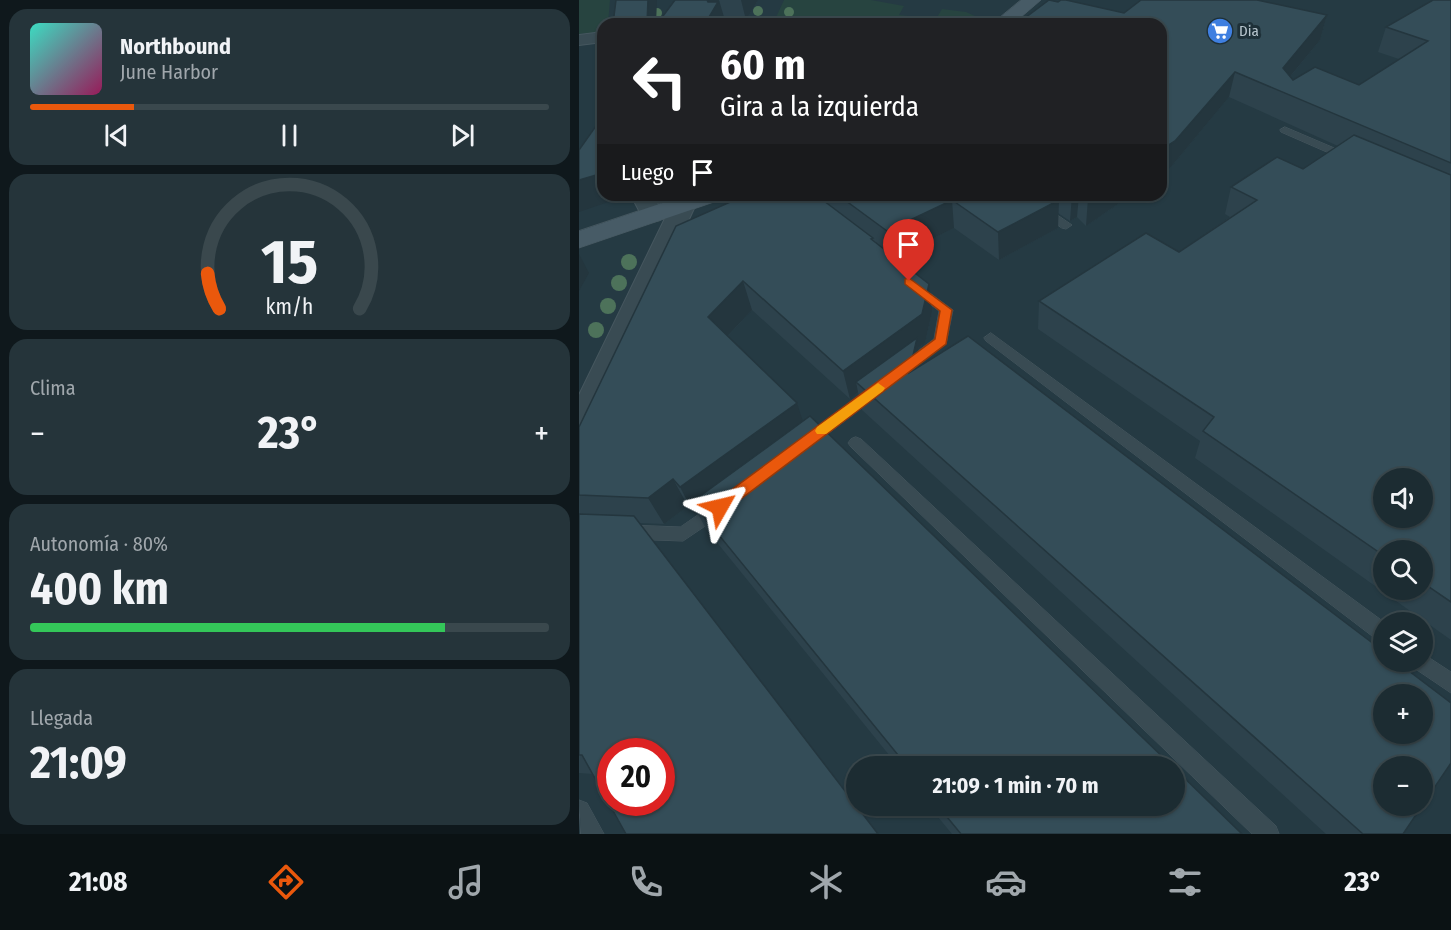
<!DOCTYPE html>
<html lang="es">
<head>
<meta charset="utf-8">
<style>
  :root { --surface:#1c2c32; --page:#25343a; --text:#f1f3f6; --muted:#a0a7ac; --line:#3a484d; --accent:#ea580c }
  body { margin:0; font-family:"Fira Sans Condensed",sans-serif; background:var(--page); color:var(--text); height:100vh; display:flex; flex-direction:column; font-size:22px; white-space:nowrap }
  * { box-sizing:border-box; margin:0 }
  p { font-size:20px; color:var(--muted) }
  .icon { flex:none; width:33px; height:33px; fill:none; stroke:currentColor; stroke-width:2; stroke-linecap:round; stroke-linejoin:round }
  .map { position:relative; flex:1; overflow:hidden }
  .side { display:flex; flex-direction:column; gap:9px; padding:9px; background:#0f181c; width:579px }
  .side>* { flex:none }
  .banner { position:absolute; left:18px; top:18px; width:570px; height:183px; border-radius:18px; box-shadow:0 2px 4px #0004,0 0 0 2px var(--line); background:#202124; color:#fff; overflow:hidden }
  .controls { position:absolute; left:794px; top:468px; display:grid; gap:12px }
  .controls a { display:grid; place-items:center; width:60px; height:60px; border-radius:50%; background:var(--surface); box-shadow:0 2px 4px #0004,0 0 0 2px var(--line); font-size:30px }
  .speed { position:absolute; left:18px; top:738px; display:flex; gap:12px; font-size:30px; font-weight:700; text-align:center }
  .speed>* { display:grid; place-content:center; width:78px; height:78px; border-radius:50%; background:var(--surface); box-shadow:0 2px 4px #0004,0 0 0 2px var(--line); line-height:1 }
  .speed .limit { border:9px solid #d22; background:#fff; color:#111 }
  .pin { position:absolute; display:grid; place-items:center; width:51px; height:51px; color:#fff; margin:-62px -26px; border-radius:50% 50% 50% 0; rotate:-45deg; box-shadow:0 0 6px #0007 }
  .pin .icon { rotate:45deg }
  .me { position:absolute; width:66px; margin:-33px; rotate:53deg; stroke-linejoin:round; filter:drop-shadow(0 0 4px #0008) }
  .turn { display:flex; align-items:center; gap:21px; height:126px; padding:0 24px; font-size:27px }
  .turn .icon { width:78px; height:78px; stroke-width:2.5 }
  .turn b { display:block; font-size:42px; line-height:51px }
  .then { display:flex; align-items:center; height:57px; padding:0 24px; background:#0003; gap:12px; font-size:22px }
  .big { font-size:45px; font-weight:700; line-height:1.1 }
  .side .card { flex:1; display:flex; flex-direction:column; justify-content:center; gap:9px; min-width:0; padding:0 21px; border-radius:18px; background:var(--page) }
  .side .dial { align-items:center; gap:0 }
  .dial svg { height:156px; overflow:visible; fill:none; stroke:var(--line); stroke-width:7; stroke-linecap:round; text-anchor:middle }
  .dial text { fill:var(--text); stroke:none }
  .song { display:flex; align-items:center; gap:18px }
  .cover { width:72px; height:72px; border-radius:9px; background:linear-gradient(135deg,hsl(170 70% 55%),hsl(330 70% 35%)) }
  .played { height:6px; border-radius:3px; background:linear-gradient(90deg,var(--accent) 20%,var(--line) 20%) }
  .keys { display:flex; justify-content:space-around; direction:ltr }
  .heat { display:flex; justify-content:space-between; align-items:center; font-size:33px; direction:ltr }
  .charge { height:9px; border-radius:4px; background:linear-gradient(90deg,#34c759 80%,var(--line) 0) }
  .trip { position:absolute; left:267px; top:756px; width:339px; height:60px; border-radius:30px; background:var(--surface); box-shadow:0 2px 4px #0004,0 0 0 2px var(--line); font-weight:700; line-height:60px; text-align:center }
  .tabs { display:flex; height:96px; justify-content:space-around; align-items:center; background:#0b1214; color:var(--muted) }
  .tabs .icon { width:42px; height:42px }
  .tabs .on { color:var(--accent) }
  .tabs b { font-size:27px; color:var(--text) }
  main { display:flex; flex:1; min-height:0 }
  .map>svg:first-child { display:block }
  .green { fill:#274440 }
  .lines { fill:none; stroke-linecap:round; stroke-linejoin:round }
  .service-casing { stroke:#46575f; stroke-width:1 }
  .minor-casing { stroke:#46575f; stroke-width:2 }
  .secondary-casing { stroke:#46575f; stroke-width:1 }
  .service { fill:#394b53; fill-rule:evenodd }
  .minor { fill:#394b53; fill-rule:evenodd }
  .secondary { fill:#475b66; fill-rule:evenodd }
  .tree { fill:#4d725a }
  .wall { fill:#2d424c; fill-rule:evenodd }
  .shaded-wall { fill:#24363e }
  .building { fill:#344d58; stroke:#24363e; stroke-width:1.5; fill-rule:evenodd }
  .route { fill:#ea580c; stroke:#983908; stroke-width:1.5 }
  .slow { fill:#f59e0b }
  .labels { text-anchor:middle; stroke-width:6; stroke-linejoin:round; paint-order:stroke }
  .far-poi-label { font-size:15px; fill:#b7c5cd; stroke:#1e3038; text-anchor:start }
</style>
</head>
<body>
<main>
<section class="side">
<div class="card">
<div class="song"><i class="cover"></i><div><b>Northbound</b><p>June Harbor</p></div></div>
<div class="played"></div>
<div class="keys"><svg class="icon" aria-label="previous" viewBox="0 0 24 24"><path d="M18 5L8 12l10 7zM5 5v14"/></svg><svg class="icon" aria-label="pause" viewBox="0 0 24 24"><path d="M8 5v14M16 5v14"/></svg><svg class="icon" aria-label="next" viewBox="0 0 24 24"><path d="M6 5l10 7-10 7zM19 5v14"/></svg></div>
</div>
<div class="card dial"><svg viewBox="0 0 100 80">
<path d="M14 69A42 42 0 1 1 86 69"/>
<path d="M14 69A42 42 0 0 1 8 51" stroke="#ea580c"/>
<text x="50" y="56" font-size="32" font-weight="700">15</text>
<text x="50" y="72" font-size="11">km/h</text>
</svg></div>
<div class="card"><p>Clima</p>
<div class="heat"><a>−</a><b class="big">23°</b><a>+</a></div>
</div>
<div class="card"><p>Autonomía · 80%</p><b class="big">400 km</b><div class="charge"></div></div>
<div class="card"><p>Llegada</p><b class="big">21:09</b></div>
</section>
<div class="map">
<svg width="872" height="834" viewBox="0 0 872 834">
  <rect width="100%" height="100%" fill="#253a43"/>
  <path class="green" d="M0,0H31L29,24H24V32L0,34Z
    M205,0H292L325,6L320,15L357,19L363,9L387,12L396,16L384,24H194Z"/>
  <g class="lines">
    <g class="service-casing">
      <path id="service" d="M706,127L774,156L775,158L774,160H766L702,132L701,130Z
        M435,195H449L493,225L487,229L483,228Z
        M336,282L374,310L367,344L325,374L320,373L318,369L320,365L355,339L360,311L331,289L330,286L331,283Z
        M412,333L805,622L804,642L797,639L407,341L405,338Z
        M296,385L301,386L303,390L301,394L234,445H224L221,441L224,437Z
        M277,437L282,439L697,826L700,834H673L272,447L269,443L272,439Z
        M138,502L144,504L146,509L144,514L104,541L47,539L41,537L39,532L41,527L47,525L101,527Z
        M843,653L872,672V693L835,668L833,662H843Z
        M0,800L8,803L25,834H2Z"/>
    </g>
    <g class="minor-casing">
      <path id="minor" d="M145,19L157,20L160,24H136L139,20Z
        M24,32V42L0,45V35Z
        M56,195H78L76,199L85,215L81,220L73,222L65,220L54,199Z
        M105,197L113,199L117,204L15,426L11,434L0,438V395L93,204L97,199Z"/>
    </g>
    <g class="secondary-casing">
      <path id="secondary" d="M442,0H462L434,24H413Z
        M107,195H144L141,200L0,248V231Z"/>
    </g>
    <use href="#service" class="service"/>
    <use href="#minor" class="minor"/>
    <use href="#secondary" class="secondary"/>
  </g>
  <g class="tree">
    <circle cx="179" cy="11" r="5"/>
    <circle cx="210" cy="12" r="5"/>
    <circle cx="78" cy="13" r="5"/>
    <circle cx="50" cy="262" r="8"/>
    <circle cx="40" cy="283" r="8"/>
    <circle cx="29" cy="306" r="8"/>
    <circle cx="17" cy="330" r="8"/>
  </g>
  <path class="wall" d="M96,0H179L167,20L142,17Z
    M872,0V640L616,458L621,441L459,329L460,301L600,252L651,217L646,214L652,187L724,169L759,146L650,97L591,168L582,174V24L479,2L545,13L748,15L741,40L711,77L714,80L780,85L820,59L799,52L807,27ZM804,550H843V590H804Z
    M238,195H552L507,226L498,217L491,221L479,213V228L420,260L375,228L316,257L353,312L346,343L339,348L341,366L824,834H747L283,410L279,392L271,399L173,310L149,336L224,421L593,766H319L127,529L118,512L115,514L109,506L85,524L60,523L14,774L0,773V427L238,196Z
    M350,806H596L663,834H373Z"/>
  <path class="shaded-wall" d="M69,0H78L77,24H68Z
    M128,0H140L145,17H142L144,24H126Z
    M162,0H179L167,20Z
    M748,15L741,40L700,90L704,68Z
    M656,72L650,97L591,168L582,174V150Z
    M24,173V195H50L0,212V180Z
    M493,195H500L498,217L491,221Z
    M513,195H552L507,226L509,198Z
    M373,200L375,228L312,259L308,231Z
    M480,200L479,228L420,260L419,232Z
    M0,254L10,273L0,291Z
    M164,281L173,310L140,345L129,317Z
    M350,284L353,312L346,343L339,348L341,366L334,401L277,382L279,392L271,399L264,371Z
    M218,403L227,431L113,502L118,512L115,514L101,487Z
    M94,479L109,506L85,524L69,498Z"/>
  <path class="building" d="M37,0H69L68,24H34Z
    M96,0H128L129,2H139L126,24H78Z
    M470,0L479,2L482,0H487L545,13L562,0H678L748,15L704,68L714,80L736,67L780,85L849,41L807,27L854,0H872V163L656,72L596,141L582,150V24H438Z
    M24,116V173L0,180V150Z
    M775,135L872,175V602L843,582V550H804V555L624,431L635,417L460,301L567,233L600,252L678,200L652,187L698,157L724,169ZM804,478H843V518H804Z
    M167,195H237L294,238L292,239L350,284L343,314L264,371L164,281L129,317L218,403L101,487L94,479L69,498L0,495V427L97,226Z
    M259,195H472L480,200L419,232L373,200L308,231Z
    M506,195H513L509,198Z
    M389,336L804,651V662H818L872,703V763L824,834H784L277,382L338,338L330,373ZM804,694H843V734H804ZM804,766H843V806H804Z
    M231,416L593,766H328L113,502Z
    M0,514L55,516L299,834H47L3,755H0ZM32,752H82V802H32Z
    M596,769L663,834H382L359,806H596Z"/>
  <path class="route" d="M330,278L373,310L367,344L146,511L141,513L136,511L134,507L136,502L356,339L361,311L326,284V279Z"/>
  <path class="slow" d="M299,383L306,388L304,391L247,434H238L236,431L238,427Z"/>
  <defs>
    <g id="supermarket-disc" transform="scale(1.35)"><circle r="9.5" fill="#3f7fe0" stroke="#1e3038"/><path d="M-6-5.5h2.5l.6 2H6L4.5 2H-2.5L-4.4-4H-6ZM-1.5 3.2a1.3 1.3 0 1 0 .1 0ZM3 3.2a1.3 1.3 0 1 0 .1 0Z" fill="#fff"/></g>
  </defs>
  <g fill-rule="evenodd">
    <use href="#supermarket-disc" x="641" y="31"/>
  </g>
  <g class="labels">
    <g class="far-poi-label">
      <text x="660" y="36">Dia</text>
    </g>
  </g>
</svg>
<div class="controls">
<a><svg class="icon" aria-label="sound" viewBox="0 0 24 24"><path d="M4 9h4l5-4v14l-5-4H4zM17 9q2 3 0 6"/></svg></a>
<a><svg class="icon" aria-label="search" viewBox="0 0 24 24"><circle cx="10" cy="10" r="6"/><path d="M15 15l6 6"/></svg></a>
<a><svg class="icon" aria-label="layers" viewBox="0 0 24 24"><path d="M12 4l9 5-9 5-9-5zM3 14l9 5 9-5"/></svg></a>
<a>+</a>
<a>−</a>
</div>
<div class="speed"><div class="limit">20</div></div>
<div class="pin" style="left:330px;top:281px;background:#d93025"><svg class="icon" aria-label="arrive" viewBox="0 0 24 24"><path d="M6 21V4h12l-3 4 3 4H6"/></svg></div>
<svg class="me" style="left:141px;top:507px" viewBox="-20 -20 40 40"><path d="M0-17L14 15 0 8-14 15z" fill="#ea580c" stroke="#fff" stroke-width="4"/></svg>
<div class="trip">21:09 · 1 min · 70 m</div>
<div class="banner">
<div class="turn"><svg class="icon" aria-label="left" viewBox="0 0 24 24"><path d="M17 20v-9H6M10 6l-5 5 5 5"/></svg><div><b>60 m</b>Gira a la izquierda</div></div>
<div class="then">Luego<svg class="icon" aria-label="arrive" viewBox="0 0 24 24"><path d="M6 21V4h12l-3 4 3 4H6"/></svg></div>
</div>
</div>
</main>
<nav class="tabs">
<b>21:08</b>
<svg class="icon on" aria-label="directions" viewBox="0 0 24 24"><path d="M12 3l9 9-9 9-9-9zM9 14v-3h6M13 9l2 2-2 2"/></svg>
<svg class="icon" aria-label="music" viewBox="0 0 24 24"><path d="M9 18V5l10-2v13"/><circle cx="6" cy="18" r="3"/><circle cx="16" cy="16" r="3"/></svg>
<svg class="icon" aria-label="phone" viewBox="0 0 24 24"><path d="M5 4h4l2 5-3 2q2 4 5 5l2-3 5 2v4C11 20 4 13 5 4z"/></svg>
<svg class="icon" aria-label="climate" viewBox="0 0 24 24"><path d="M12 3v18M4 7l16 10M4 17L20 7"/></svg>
<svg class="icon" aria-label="car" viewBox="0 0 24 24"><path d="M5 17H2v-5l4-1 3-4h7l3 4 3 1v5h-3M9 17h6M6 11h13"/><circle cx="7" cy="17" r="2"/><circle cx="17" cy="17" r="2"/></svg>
<svg class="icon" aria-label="filters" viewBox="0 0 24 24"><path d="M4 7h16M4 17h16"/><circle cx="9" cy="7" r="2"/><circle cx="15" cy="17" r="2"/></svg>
<b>23°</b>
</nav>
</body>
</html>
